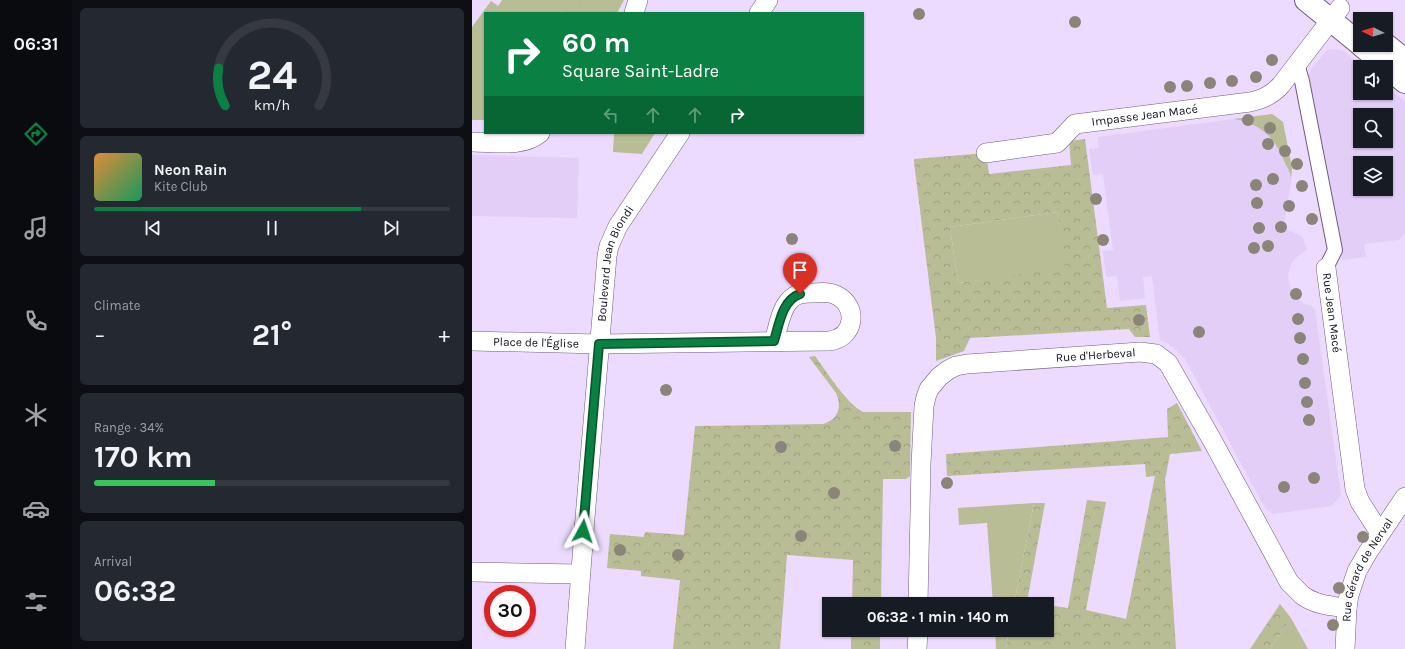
<!DOCTYPE html>
<html lang="en">
<head>
<meta charset="utf-8">
<style>
  :root { --surface:#171b24; --page:#242831; --text:#f1f3f6; --muted:#9ea1a6; --line:#363941; --accent:#0b8043 }
  body { margin:0; font-family:Karla,sans-serif; background:var(--page); color:var(--text); height:100vh; display:flex; flex-direction:column; font-size:15px; white-space:nowrap }
  * { box-sizing:border-box; margin:0 }
  p { font-size:13px; color:var(--muted) }
  .icon { flex:none; width:22px; height:22px; fill:none; stroke:currentColor; stroke-width:2; stroke-linecap:round; stroke-linejoin:round }
  .map { position:relative; flex:1; overflow:hidden }
  .sheet { display:flex; flex-direction:column; gap:8px; padding:8px; background:#0d0f14; width:400px }
  .sheet>* { flex:none }
  .guide { position:absolute; left:12px; top:12px; width:380px; height:122px; border-radius:0px; box-shadow:0 1px 3px #0004; background:#0b8043; color:#fff; overflow:hidden }
  .needle { width:26px; rotate:275deg }
  .controls { position:absolute; left:881px; top:12px; display:grid; gap:8px }
  .controls a { display:grid; place-items:center; width:40px; height:40px; border-radius:0px; background:var(--surface); box-shadow:0 1px 3px #0004; font-size:20px }
  .speed { position:absolute; left:12px; top:585px; display:flex; gap:8px; font-size:20px; font-weight:700; text-align:center }
  .speed>* { display:grid; place-content:center; width:52px; height:52px; border-radius:50%; background:var(--surface); box-shadow:0 1px 3px #0004; line-height:1 }
  .speed .limit { border:6px solid #d22; background:#fff; color:#111 }
  .pin { position:absolute; display:grid; place-items:center; width:34px; height:34px; color:#fff; margin:-41px -17px; border-radius:50% 50% 50% 0; rotate:-45deg; box-shadow:0 0 4px #0007 }
  .pin .icon { rotate:45deg }
  .me { position:absolute; width:44px; margin:-22px; rotate:5deg; stroke-linejoin:round; filter:drop-shadow(0 0 3px #0008) }
  .turn { display:flex; align-items:center; gap:14px; height:84px; padding:0 12px; font-size:18px }
  .turn .icon { width:52px; height:52px; stroke-width:2.5 }
  .turn b { display:block; font-size:28px; line-height:34px }
  .lanes { display:flex; align-items:center; height:38px; padding:0 12px; background:#0003; justify-content:center; gap:20px; direction:ltr }
  .lanes .off { opacity:.35 }
  .big { font-size:30px; font-weight:700; line-height:1.1 }
  .sheet .card { flex:1; display:flex; flex-direction:column; justify-content:center; gap:6px; min-width:0; padding:0 14px; border-radius:6px; background:var(--page) }
  .sheet .dial { align-items:center; gap:0 }
  .dial svg { height:104px; overflow:visible; fill:none; stroke:var(--line); stroke-width:7; stroke-linecap:round; text-anchor:middle }
  .dial text { fill:var(--text); stroke:none }
  .song { display:flex; align-items:center; gap:12px }
  .cover { width:48px; height:48px; border-radius:6px; background:linear-gradient(135deg,hsl(30 70% 55%),hsl(150 70% 35%)) }
  .played { height:4px; border-radius:2px; background:linear-gradient(90deg,var(--accent) 75%,var(--line) 75%) }
  .keys { display:flex; justify-content:space-around; direction:ltr }
  .heat { display:flex; justify-content:space-between; align-items:center; font-size:22px; direction:ltr }
  .charge { height:6px; border-radius:3px; background:linear-gradient(90deg,#34c759 34%,var(--line) 0) }
  .trip { position:absolute; left:350px; top:597px; width:232px; height:40px; border-radius:0px; background:var(--surface); box-shadow:0 1px 3px #0004; font-weight:700; line-height:40px; text-align:center }
  main { display:flex; flex:1; min-height:0 }
  .tab-bar { display:flex; flex-direction:column; width:72px; justify-content:space-around; align-items:center; background:#090b0e; color:var(--muted) }
  .tab-bar .icon { width:28px; height:28px }
  .tab-bar .active { color:var(--accent) }
  .tab-bar b { font-size:18px; color:var(--text) }
  .map>svg:first-child { display:block }
  .built { fill:#e2cef6; fill-rule:evenodd }
  .grass { fill:#b8bd95 }
  .park { fill:url(#park-crowns); fill-rule:evenodd }
  .lines { fill:none; stroke-linecap:round; stroke-linejoin:round }
  .pedestrian-casing { stroke:#6d5e7c; stroke-width:16 }
  .minor-casing { stroke:#6d5e7c; stroke-width:20 }
  .tertiary-casing { stroke:#6d5e7c; stroke-width:24 }
  .pedestrian { stroke:#fff; stroke-width:14 }
  .minor { stroke:#fff; stroke-width:19 }
  .tertiary { stroke:#fff; stroke-width:22 }
  .tree { fill:#8b8579 }
  .route-casing { stroke:#07532c; stroke-width:10 }
  .route { stroke:#0b8043; stroke-width:7 }
  .labels { text-anchor:middle; stroke-width:3; stroke-linejoin:round; paint-order:stroke }
  .street-label { font-size:12px; fill:#150f1a; stroke:#ecdbfe }
</style>
</head>
<body>
<main>
<nav class="tab-bar">
<b>06:31</b>
<svg class="icon active" aria-label="directions" viewBox="0 0 24 24"><path d="M12 3l9 9-9 9-9-9zM9 14v-3h6M13 9l2 2-2 2"/></svg>
<svg class="icon" aria-label="music" viewBox="0 0 24 24"><path d="M9 18V5l10-2v13"/><circle cx="6" cy="18" r="3"/><circle cx="16" cy="16" r="3"/></svg>
<svg class="icon" aria-label="phone" viewBox="0 0 24 24"><path d="M5 4h4l2 5-3 2q2 4 5 5l2-3 5 2v4C11 20 4 13 5 4z"/></svg>
<svg class="icon" aria-label="climate" viewBox="0 0 24 24"><path d="M12 3v18M4 7l16 10M4 17L20 7"/></svg>
<svg class="icon" aria-label="car" viewBox="0 0 24 24"><path d="M5 17H2v-5l4-1 3-4h7l3 4 3 1v5h-3M9 17h6M6 11h13"/><circle cx="7" cy="17" r="2"/><circle cx="17" cy="17" r="2"/></svg>
<svg class="icon" aria-label="filters" viewBox="0 0 24 24"><path d="M4 7h16M4 17h16"/><circle cx="9" cy="7" r="2"/><circle cx="15" cy="17" r="2"/></svg>
</nav>
<section class="sheet">
<div class="card dial"><svg viewBox="0 0 100 80">
<path d="M14 69A42 42 0 1 1 86 69"/>
<path d="M14 69A42 42 0 0 1 9 40" stroke="#0b8043"/>
<text x="50" y="56" font-size="32" font-weight="700">24</text>
<text x="50" y="72" font-size="11">km/h</text>
</svg></div>
<div class="card">
<div class="song"><i class="cover"></i><div><b>Neon Rain</b><p>Kite Club</p></div></div>
<div class="played"></div>
<div class="keys"><svg class="icon" aria-label="previous" viewBox="0 0 24 24"><path d="M18 5L8 12l10 7zM5 5v14"/></svg><svg class="icon" aria-label="pause" viewBox="0 0 24 24"><path d="M8 5v14M16 5v14"/></svg><svg class="icon" aria-label="next" viewBox="0 0 24 24"><path d="M6 5l10 7-10 7zM19 5v14"/></svg></div>
</div>
<div class="card"><p>Climate</p>
<div class="heat"><a>−</a><b class="big">21°</b><a>+</a></div>
</div>
<div class="card"><p>Range · 34%</p><b class="big">170 km</b><div class="charge"></div></div>
<div class="card"><p>Arrival</p><b class="big">06:32</b></div>
</section>
<div class="map">
<svg width="933" height="649" viewBox="0 0 933 649">
  <defs>
    <pattern id="park-crowns" width="20" height="18" patternUnits="userSpaceOnUse"><rect width="20" height="18" fill="#b8bd95"/><path d="M2 6a3 3 0 1 1 6 0M12 15a3 3 0 1 1 6 0" fill="none" stroke="#9da180"/></pattern>
  </defs>
  <rect width="100%" height="100%" fill="#ecdbfe"/>
  <path class="built" d="M856,49L870,50L891,67H888V93H914V86L933,101V233L927,240L892,244L894,257L870,260L846,144L836,77L840,68ZM888,115H914V141H888ZM888,163H914V189H888Z
    M800,114L811,122L820,168L819,183L811,228L830,236L835,250L827,255L821,261L818,267L816,275L817,284L820,292L825,298L832,304L840,306L843,310L869,495L860,506L801,514L793,508L713,359L702,348L695,343L688,341L680,276L671,277L673,298L648,301L645,276L634,277L631,251L641,250L631,174L621,175L617,149L627,148L626,137Z
    M0,155L107,158L105,218L0,216Z"/>
  <path class="grass" d="M30,0H152L145,13H112L111,5L82,7V13H13V120H0V27L19,1L26,6Z
    M800,114L811,122L820,168L819,180C819,172 816,169 813,163C803,137 789,124 762,119Z
    M142,133H183L170,154L141,152Z
    M586,212L594,269L486,283L478,227Z
    M562,503L542,604H521L515,523L487,525L486,508Z
    M819,618L836,649H798Z
    M523,630H537L534,649H524Z"/>
  <path class="park" d="M112,5V13H82V6Z
    M613,139L635,308L674,305L678,337H663L657,329L498,338L492,351L464,361V338L442,162V159L514,153L517,174L599,165L597,141ZM586,212L593,268L486,283L478,227Z
    M343,356C355,372 374,403 391,412H439L438,476L434,479H411L409,604H380L381,560L315,555L308,649H201L208,580L169,576V571L135,568L138,534L172,537L173,532L212,535L223,426L351,424C367,419 370,407 364,393L337,357Z
    M705,403L730,451L698,454L693,480L704,649H534L537,630H575V605L596,608L615,500L634,502L614,610L654,619L683,476L674,477L673,464L475,476L474,454L696,437L695,409Z
    M562,503H573L555,602L567,604H542Z
    M808,604L819,618L798,649H778Z
    M379,630H408V649H379Z"/>
  <g class="lines">
    <g class="pedestrian-casing">
      <path id="pedestrian" d="M825,64L830,81L863,250L854,268"/>
    </g>
    <g class="minor-casing">
      <g id="minor">
        <path d="M162,13L166,0"/>
        <path d="M287,13L296,0"/>
        <path d="M0,142C22,142 50,148 68,133"/>
        <path id="s1" d="M514,153L585,143L603,124L778,102C791,99 800,95 809,85L868,8"/>
        <path id="s2" d="M854,268L883,489L888,502L908,533"/>
        <path id="s3" d="M0,341L127,344L357,341C383,338 387,306 364,295C357,291 347,293 339,293C330,293 323,294 317,301C308,311 306,329 302,341"/>
        <path d="M0,572L108,574"/>
        <path id="s4" d="M446,604L449,464L452,406L454,397L457,389L467,377L476,370L484,366L495,364L668,352L684,354L696,363L740,440L817,582C821,586 826,591 830,595C843,605 860,606 875,608"/>
        <path id="s5" d="M103,649L113,518L135,256L137,246L146,226L208,133"/>
        <path d="M445,649L446,630"/>
        <path id="s6" d="M873,649L875,608L877,595L885,571L896,552L933,497"/>
      </g>
    </g>
    <g class="tertiary-casing">
      <path id="tertiary" d="M834,0L888,44
        M889,45L933,82
        M914,45L933,60"/>
    </g>
    <use href="#pedestrian" class="pedestrian"/>
    <use href="#minor" class="minor"/>
    <use href="#tertiary" class="tertiary"/>
  </g>
  <g class="tree">
    <circle cx="447" cy="14" r="6"/>
    <circle cx="603" cy="22" r="6"/>
    <circle cx="800" cy="60" r="6"/>
    <circle cx="784" cy="77" r="6"/>
    <circle cx="760" cy="81" r="6"/>
    <circle cx="738" cy="83" r="6"/>
    <circle cx="715" cy="86" r="6"/>
    <circle cx="698" cy="87" r="6"/>
    <circle cx="776" cy="120" r="6"/>
    <circle cx="798" cy="128" r="6"/>
    <circle cx="796" cy="144" r="6"/>
    <circle cx="813" cy="151" r="6"/>
    <circle cx="825" cy="164" r="6"/>
    <circle cx="801" cy="179" r="6"/>
    <circle cx="784" cy="185" r="6"/>
    <circle cx="830" cy="186" r="6"/>
    <circle cx="624" cy="199" r="6"/>
    <circle cx="785" cy="203" r="6"/>
    <circle cx="817" cy="206" r="6"/>
    <circle cx="840" cy="219" r="6"/>
    <circle cx="809" cy="227" r="6"/>
    <circle cx="787" cy="228" r="6"/>
    <circle cx="320" cy="239" r="6"/>
    <circle cx="631" cy="240" r="6"/>
    <circle cx="796" cy="246" r="6"/>
    <circle cx="782" cy="248" r="6"/>
    <circle cx="824" cy="294" r="6"/>
    <circle cx="826" cy="319" r="6"/>
    <circle cx="667" cy="320" r="6"/>
    <circle cx="727" cy="332" r="6"/>
    <circle cx="828" cy="338" r="6"/>
    <circle cx="831" cy="359" r="6"/>
    <circle cx="833" cy="383" r="6"/>
    <circle cx="194" cy="390" r="6"/>
    <circle cx="835" cy="402" r="6"/>
    <circle cx="837" cy="420" r="6"/>
    <circle cx="423" cy="446" r="6"/>
    <circle cx="309" cy="447" r="6"/>
    <circle cx="842" cy="478" r="6"/>
    <circle cx="475" cy="483" r="6"/>
    <circle cx="812" cy="487" r="6"/>
    <circle cx="362" cy="493" r="6"/>
    <circle cx="329" cy="536" r="6"/>
    <circle cx="891" cy="537" r="6"/>
    <circle cx="148" cy="550" r="6"/>
    <circle cx="206" cy="555" r="6"/>
    <circle cx="867" cy="588" r="6"/>
    <circle cx="861" cy="625" r="6"/>
  </g>
  <g class="lines">
    <g class="route-casing">
      <path id="route" d="M111,531L127,344L302,341C307,325 310,300 328,294"/>
    </g>
    <use href="#route" class="route"/>
  </g>
  <g class="labels">
    <g class="street-label">
      <text dy="4" stroke="none"><textPath href="#s1" startOffset="168">Impasse Jean Macé</textPath></text>
      <text dy="4" stroke="none"><textPath href="#s5" startOffset="389">Boulevard Jean Biondi</textPath></text>
      <text dy="4" stroke="none"><textPath href="#s2" startOffset="45">Rue Jean Macé</textPath></text>
      <text dy="4" stroke="none"><textPath href="#s3" startOffset="64">Place de l'Église</textPath></text>
      <text dy="4" stroke="none"><textPath href="#s4" startOffset="392">Rue d'Herbeval</textPath></text>
      <text dy="4" stroke="none"><textPath href="#s6" startOffset="84">Rue Gérard de Nerval</textPath></text>
    </g>
  </g>
</svg>
<div class="controls">
<a><svg class="needle" viewBox="-14 -14 28 28"><path d="M0-13l5 13h-10z" fill="#e53935"/><path d="M0 13l5-13h-10z" fill="#9ea1a6"/></svg></a>
<a><svg class="icon" aria-label="sound" viewBox="0 0 24 24"><path d="M4 9h4l5-4v14l-5-4H4zM17 9q2 3 0 6"/></svg></a>
<a><svg class="icon" aria-label="search" viewBox="0 0 24 24"><circle cx="10" cy="10" r="6"/><path d="M15 15l6 6"/></svg></a>
<a><svg class="icon" aria-label="layers" viewBox="0 0 24 24"><path d="M12 4l9 5-9 5-9-5zM3 14l9 5 9-5"/></svg></a>
</div>
<div class="speed"><div class="limit">30</div></div>
<div class="pin" style="left:328px;top:294px;background:#d93025"><svg class="icon" aria-label="arrive" viewBox="0 0 24 24"><path d="M6 21V4h12l-3 4 3 4H6"/></svg></div>
<svg class="me" style="left:111px;top:531px" viewBox="-20 -20 40 40"><path d="M0-17L14 15 0 8-14 15z" fill="#0b8043" stroke="#fff" stroke-width="4"/></svg>
<div class="trip">06:32 · 1 min · 140 m</div>
<div class="guide">
<div class="turn"><svg class="icon" aria-label="right" viewBox="0 0 24 24"><path d="M7 20v-9h11M14 6l5 5-5 5"/></svg><div><b>60 m</b>Square Saint-Ladre</div></div>
<div class="lanes"><svg class="icon off" aria-label="left" viewBox="0 0 24 24"><path d="M17 20v-9H6M10 6l-5 5 5 5"/></svg><svg class="icon off" aria-label="ahead" viewBox="0 0 24 24"><path d="M12 20V5M6 11l6-6 6 6"/></svg><svg class="icon off" aria-label="ahead" viewBox="0 0 24 24"><path d="M12 20V5M6 11l6-6 6 6"/></svg><svg class="icon" aria-label="right" viewBox="0 0 24 24"><path d="M7 20v-9h11M14 6l5 5-5 5"/></svg></div>
</div>
</div>
</main>
</body>
</html>
